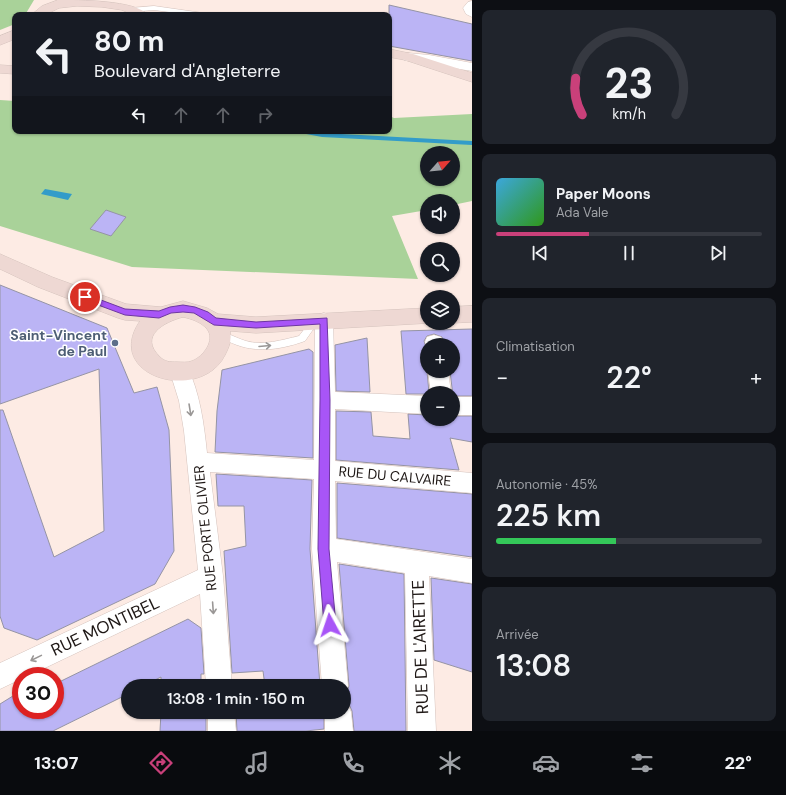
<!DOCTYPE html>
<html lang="fr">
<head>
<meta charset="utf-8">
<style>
  :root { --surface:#171b24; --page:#20242c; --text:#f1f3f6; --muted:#9ea1a6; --line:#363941; --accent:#c9407a }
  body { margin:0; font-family:"DM Sans",sans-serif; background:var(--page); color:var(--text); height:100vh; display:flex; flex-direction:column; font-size:15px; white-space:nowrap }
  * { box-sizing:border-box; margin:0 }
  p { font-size:13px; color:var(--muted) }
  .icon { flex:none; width:22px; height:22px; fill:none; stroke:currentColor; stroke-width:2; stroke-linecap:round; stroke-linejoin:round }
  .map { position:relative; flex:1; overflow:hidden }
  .sheet { display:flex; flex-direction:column; gap:10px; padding:10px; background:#0d0f14; width:314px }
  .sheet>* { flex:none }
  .guide { position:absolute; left:12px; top:12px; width:380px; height:122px; border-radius:8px; box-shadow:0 1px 3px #0004; background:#171b24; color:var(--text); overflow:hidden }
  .needle { width:26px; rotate:63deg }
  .controls { position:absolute; left:420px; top:146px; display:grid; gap:8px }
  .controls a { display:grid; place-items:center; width:40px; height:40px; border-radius:50%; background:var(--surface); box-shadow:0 1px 3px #0004; font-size:20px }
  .speed { position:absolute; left:12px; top:667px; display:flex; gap:8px; font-size:20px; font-weight:700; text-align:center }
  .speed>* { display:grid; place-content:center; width:52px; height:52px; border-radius:50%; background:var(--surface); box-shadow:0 1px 3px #0004; line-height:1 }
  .speed .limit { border:6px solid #d22; background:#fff; color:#111 }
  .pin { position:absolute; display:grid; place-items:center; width:34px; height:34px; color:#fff; margin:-17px; border:2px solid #fff; border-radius:50%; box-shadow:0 1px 4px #0007 }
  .me { position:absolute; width:44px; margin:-22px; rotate:355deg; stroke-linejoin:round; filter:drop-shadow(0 0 3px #0008) }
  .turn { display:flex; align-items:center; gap:14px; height:84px; padding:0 16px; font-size:18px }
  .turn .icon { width:52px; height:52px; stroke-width:2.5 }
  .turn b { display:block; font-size:28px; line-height:34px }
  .lanes { display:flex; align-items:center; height:38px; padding:0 16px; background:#0003; justify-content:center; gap:20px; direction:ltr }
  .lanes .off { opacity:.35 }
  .big { font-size:30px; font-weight:600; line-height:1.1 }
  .sheet .tile { flex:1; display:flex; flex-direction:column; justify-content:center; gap:6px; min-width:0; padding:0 14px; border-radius:8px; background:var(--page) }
  .sheet .dial { align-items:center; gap:0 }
  .dial svg { height:104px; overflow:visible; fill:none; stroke:var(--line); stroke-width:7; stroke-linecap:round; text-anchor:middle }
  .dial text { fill:var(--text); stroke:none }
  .song { display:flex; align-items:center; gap:12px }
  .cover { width:48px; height:48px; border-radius:6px; background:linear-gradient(135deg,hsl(200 70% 55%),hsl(110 70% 35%)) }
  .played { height:4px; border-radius:2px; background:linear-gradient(90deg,var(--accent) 35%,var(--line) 35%) }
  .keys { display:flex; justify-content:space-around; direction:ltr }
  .heat { display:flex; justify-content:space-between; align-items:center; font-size:22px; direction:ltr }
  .charge { height:6px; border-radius:3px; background:linear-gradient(90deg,#34c759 45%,var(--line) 0) }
  .trip { position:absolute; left:121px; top:679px; width:230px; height:40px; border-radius:20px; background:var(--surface); box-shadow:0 1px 3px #0004; font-weight:600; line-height:40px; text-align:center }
  .dock { display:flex; height:64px; justify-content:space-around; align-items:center; background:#090b0e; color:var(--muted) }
  .dock .icon { width:28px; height:28px }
  .dock .active { color:var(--accent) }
  .dock b { font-size:18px; color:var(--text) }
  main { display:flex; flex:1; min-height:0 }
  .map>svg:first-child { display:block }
  .green { fill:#a9d299; fill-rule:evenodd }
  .water { fill:#339cc9 }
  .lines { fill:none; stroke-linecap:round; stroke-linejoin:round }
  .stream { fill:#339cc9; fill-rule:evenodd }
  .building { fill:#bbb4f5; stroke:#9594a4 }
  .lane-casing { stroke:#d5c3bd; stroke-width:1 }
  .street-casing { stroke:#d5c3bd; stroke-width:1 }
  .secondary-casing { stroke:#d5c3bd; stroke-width:1 }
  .lane { fill:#fff; fill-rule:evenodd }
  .street { fill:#fff; fill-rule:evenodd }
  .secondary { fill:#eed8d3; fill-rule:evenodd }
  .oneway { stroke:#9a9796 }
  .route { fill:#a855f7; stroke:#6d37a1 }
  .service-dot { fill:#5c6f8a; stroke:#fff; stroke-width:1.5 }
  .labels { text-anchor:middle; stroke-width:3; stroke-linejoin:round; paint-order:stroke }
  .service-label { font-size:14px; font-weight:bold; fill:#4e5e75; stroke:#fff; text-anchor:end }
  .street-label { font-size:14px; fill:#1e1715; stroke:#fff }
  .near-street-label { font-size:17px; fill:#1e1715; stroke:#fff }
</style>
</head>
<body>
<main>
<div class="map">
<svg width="472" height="731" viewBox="0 0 472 731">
  <rect width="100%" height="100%" fill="#fdebe4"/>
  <path class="green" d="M0,0H34L25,15H15V24L0,30Z
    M0,100L15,101V131H389V116L394,118L472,114V201L453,205V201H427V210L392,216L418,279L132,267L0,226ZM427,153H453V179H427Z"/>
  <path class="water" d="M45,189L72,194L68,200L41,194Z"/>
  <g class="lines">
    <path class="stream" d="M298,131H309L322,133L472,141V145L322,137L301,133Z"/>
  </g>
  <path class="building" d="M389,5L472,24V61L389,46Z
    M106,210L126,217L111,236L90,229Z
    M0,285L107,328L134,393L157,387L169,430L174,551L155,584L37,640L4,628L0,616V410H3L54,557L104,531L99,369L0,404Z
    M472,329V396H453L450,371H453V345H444L442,337L434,334L427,336L424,341L427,350V371L429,393H427V394H406L401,331Z
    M367,338L370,392L336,391L335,345Z
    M309,349L313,352V458L215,452L217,411L222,370Z
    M336,411L371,412L373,436L410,439L408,414L427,415V419H453V416H472V442L450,438L459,470L336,460Z
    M216,474L312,480L310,549L320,686H265L263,671L232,673L224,551L246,546L244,506H218Z
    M337,483L472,494V557L337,538Z
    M339,564L404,574L406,731H354L352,711L348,702L344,700L349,686Z
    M431,578L472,584V672L434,660Z
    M188,619L201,628L204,674H201V686H161V677L143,686H128V694L53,731H0V704L21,691V710H55V684Z
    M161,712H206V731H160Z
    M236,712H324V729L306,731H237Z"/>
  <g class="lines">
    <g class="lane-casing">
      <path id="lane" d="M154,6L203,13L206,15H192L154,10L131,12L128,10L131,8Z
        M315,318L319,321L305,341C283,349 259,353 237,345C232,343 226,341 224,337L228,334C234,336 239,339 246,341C263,346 282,340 299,336L312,319Z"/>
    </g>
    <g class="street-casing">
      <path id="street" d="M472,1V17L466,14L463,8L468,2Z
        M408,53L429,55L472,63V71L404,60L402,57L404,54Z
        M324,313L330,315L333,320L335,392L427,396V414L335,409V461L472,473V493L335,481L336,539L472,559V583L429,576L436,731H408L405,573L337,562L348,686L344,695V686H322L312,549L314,479L210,472L223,576L232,686H206L200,594L28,676H21V679L0,689V663L198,570L184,431L179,401L170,372L173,366L180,364L187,366C200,393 204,424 207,453L314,460L315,320L318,315Z
        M434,335L441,337L443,345H427V349L425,342L427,337Z
        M428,371H448L451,393H431Z
        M453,397H472V415H453Z
        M344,701L347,703L351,712L353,731H325V712H344Z
        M208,712H234L236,731H208Z"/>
    </g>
    <g class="secondary-casing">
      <path id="secondary" d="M58,0C78,0 136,0 148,15H133L122,10L102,7L77,6L59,8L45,15H31L42,6Z
        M15,30V39L0,45V36Z
        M389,49L413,54L472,73V82L405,60L389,57Z
        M0,65L15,66V74L0,73Z
        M0,254L52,277L126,304L161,307L183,301L207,308L218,314L256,317L427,308V323H430L256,333L230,331C232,340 229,347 225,355C201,404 102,377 140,321L125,320L118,318L38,287L0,269ZM183,317C192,319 201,322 207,329C216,340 203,357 192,361C187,363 182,362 177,362C170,362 165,362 160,357C138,336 164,322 183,317Z
        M472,306V322L453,323V307Z"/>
    </g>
    <use href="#lane" class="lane"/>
    <use href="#street" class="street"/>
    <use href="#secondary" class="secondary"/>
  </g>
  <defs><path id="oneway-shaft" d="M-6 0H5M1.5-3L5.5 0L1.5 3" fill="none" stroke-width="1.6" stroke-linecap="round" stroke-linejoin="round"/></defs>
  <g class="oneway">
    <use href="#oneway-shaft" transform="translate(265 346) rotate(-5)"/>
    <use href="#oneway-shaft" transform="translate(190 410) rotate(81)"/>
    <use href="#oneway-shaft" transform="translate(213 608) rotate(86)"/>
    <use href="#oneway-shaft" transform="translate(36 658) rotate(154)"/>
  </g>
  <path class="route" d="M85,294L125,309L159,311L170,307L183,305L195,307L208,312L216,318L256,322L327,318L330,400L329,549L336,625L334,629L330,631L326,629L324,625L318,549L320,400V324L256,328L214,325L194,313L183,312L171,313L159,318L125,315L82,299L81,297L82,295Z"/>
  <circle class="service-dot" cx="115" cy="343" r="4"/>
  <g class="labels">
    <g class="service-label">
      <text x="107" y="340">Saint-Vincent<tspan x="107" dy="16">de Paul</tspan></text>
    </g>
    <g class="street-label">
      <text transform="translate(395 476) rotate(5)" y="5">RUE DU CALVAIRE</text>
      <text transform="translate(205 528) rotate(-96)" y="5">RUE PORTE OLIVIER</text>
    </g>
    <g class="near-street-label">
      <text transform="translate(105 626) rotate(-25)" y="6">RUE MONTIBEL</text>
      <text transform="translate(420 647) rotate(-92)" y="6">RUE DE L'AIRETTE</text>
    </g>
  </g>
</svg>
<div class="controls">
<a><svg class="needle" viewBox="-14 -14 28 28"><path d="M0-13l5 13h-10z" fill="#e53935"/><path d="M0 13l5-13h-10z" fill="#9ea1a6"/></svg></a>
<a><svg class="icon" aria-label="sound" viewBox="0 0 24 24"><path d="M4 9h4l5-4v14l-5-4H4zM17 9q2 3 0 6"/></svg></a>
<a><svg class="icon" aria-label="search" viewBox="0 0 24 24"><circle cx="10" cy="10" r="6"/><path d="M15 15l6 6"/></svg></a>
<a><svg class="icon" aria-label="layers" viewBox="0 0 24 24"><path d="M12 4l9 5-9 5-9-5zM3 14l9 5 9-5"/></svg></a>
<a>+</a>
<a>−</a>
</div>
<div class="speed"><div class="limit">30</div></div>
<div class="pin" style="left:85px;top:297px;background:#d93025"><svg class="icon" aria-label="arrive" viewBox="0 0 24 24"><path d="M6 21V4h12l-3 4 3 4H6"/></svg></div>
<svg class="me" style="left:330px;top:625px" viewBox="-20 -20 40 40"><path d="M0-17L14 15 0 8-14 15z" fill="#a855f7" stroke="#fff" stroke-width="4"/></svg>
<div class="trip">13:08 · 1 min · 150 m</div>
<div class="guide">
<div class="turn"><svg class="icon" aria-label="left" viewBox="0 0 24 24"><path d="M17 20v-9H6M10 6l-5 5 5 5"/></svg><div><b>80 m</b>Boulevard d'Angleterre</div></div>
<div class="lanes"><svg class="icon" aria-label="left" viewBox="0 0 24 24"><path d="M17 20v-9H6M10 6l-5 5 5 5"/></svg><svg class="icon off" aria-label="ahead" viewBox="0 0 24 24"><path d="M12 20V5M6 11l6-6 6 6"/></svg><svg class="icon off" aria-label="ahead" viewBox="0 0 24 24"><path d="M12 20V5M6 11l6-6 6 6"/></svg><svg class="icon off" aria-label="right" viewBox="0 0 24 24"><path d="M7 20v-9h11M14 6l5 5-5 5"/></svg></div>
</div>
</div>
<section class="sheet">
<div class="tile dial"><svg viewBox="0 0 100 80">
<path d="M14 69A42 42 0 1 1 86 69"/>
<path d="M14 69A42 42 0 0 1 9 41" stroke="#c9407a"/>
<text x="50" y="56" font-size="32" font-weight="700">23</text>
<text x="50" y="72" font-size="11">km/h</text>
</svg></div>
<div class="tile">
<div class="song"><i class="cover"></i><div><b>Paper Moons</b><p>Ada Vale</p></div></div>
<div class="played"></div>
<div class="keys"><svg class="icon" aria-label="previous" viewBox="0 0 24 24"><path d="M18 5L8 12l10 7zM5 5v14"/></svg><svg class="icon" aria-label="pause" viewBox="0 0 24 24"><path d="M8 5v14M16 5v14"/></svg><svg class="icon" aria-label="next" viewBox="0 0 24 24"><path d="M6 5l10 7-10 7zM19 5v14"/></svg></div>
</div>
<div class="tile"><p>Climatisation</p>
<div class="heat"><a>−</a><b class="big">22°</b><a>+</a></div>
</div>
<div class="tile"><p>Autonomie · 45%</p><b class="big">225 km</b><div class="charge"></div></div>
<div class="tile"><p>Arrivée</p><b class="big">13:08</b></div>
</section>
</main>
<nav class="dock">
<b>13:07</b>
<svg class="icon active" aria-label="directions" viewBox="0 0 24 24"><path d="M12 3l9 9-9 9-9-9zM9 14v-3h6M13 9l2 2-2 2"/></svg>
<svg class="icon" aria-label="music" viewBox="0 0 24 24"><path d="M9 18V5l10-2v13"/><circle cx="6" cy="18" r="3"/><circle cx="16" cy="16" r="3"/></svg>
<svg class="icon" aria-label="phone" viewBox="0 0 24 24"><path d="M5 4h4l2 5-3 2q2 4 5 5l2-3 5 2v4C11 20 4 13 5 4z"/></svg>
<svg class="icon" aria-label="climate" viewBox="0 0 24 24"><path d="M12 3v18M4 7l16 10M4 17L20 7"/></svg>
<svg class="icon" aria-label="car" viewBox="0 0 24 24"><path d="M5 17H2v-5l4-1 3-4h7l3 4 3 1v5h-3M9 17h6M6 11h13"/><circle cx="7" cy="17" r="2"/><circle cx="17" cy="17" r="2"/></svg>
<svg class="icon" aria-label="filters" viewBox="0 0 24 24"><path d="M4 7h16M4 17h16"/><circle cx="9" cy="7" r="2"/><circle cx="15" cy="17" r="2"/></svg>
<b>22°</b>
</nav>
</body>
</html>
